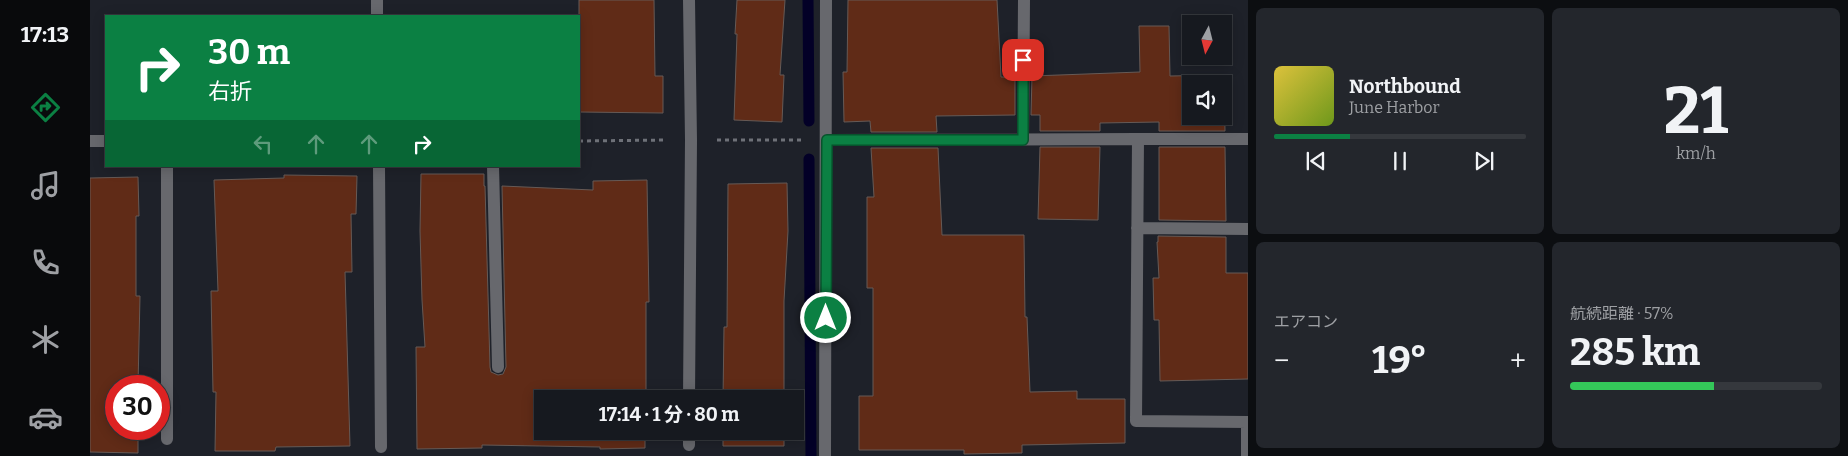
<!DOCTYPE html>
<html lang="ja">
<head>
<meta charset="utf-8">
<style>
  :root { --surface:#16191f; --page:#23262c; --text:#f1f3f6; --muted:#9ea0a4; --line:#35383d; --accent:#0b8043 }
  body { margin:0; font-family:Bitter,"Noto Sans JP",serif; background:var(--page); color:var(--text); height:100vh; display:flex; flex-direction:column; font-size:19px; white-space:nowrap }
  * { box-sizing:border-box; margin:0 }
  p { font-size:16px; color:var(--muted) }
  .icon { flex:none; width:28px; height:28px; fill:none; stroke:currentColor; stroke-width:2; stroke-linecap:round; stroke-linejoin:round }
  .map { position:relative; flex:1; overflow:hidden }
  .sheet { display:flex; flex-direction:column; gap:8px; padding:8px; background:#0c0e11; width:600px }
  .sheet>* { flex:none }
  .hud { position:absolute; left:15px; top:15px; width:475px; height:152px; border-radius:0px; box-shadow:0 2px 12px #0003,0 0 0 1px var(--line); background:#0b8043; color:#fff; overflow:hidden }
  .needle { width:32px; rotate:187deg }
  .tools { position:absolute; left:1092px; top:15px; display:grid; gap:10px }
  .tools a { display:grid; place-items:center; width:50px; height:50px; border-radius:0px; background:var(--surface); box-shadow:0 2px 12px #0003,0 0 0 1px var(--line); font-size:25px }
  .speed { position:absolute; left:15px; top:375px; display:flex; gap:10px; font-size:25px; font-weight:700; text-align:center }
  .speed>* { display:grid; place-content:center; width:65px; height:65px; border-radius:50%; background:var(--surface); box-shadow:0 2px 12px #0003,0 0 0 1px var(--line); line-height:1 }
  .speed .limit { border:8px solid #d22; background:#fff; color:#111 }
  .pin { position:absolute; display:grid; place-items:center; width:42px; height:42px; color:#fff; margin:-21px; border-radius:10px; box-shadow:0 2px 8px #0006 }
  .me { position:absolute; width:55px; margin:-28px; rotate:0deg; stroke-linejoin:round; filter:drop-shadow(0 0 4px #0008) }
  .turn { display:flex; align-items:center; gap:18px; height:105px; padding:0 20px; font-size:22px }
  .turn .icon { width:65px; height:65px; stroke-width:2.5 }
  .turn b { display:block; font-size:35px; line-height:42px }
  .lanes { display:flex; align-items:center; height:48px; padding:0 20px; background:#0003; justify-content:center; gap:25px; direction:ltr }
  .lanes .off { opacity:.35 }
  .big { font-size:38px; font-weight:700; line-height:1.1 }
  .sheet .card { flex:1; display:flex; flex-direction:column; justify-content:center; gap:8px; min-width:0; padding:0 18px; border-radius:8px; background:var(--page) }
  .sheet .dial { align-items:center; gap:0 }
  .dial b { font-size:65px; line-height:1 }
  .song { display:flex; align-items:center; gap:15px }
  .cover { width:60px; height:60px; border-radius:8px; background:linear-gradient(135deg,hsl(50 70% 55%),hsl(80 70% 35%)) }
  .played { height:5px; border-radius:2px; background:linear-gradient(90deg,var(--accent) 30%,var(--line) 30%) }
  .keys { display:flex; justify-content:space-around; direction:ltr }
  .heat { display:flex; justify-content:space-between; align-items:center; font-size:28px; direction:ltr }
  .charge { height:8px; border-radius:4px; background:linear-gradient(90deg,#34c759 57%,var(--line) 0) }
  .sheet .tiles { flex:1; display:grid; gap:8px; grid-template-columns:repeat(2,1fr) }
  .trip { position:absolute; left:444px; top:390px; width:270px; height:50px; border-radius:0px; background:var(--surface); box-shadow:0 2px 12px #0003,0 0 0 1px var(--line); font-weight:700; line-height:50px; text-align:center }
  main { display:flex; flex:1; min-height:0 }
  .tab-bar { display:flex; flex-direction:column; width:90px; justify-content:space-around; align-items:center; background:#090a0c; color:var(--muted) }
  .tab-bar .icon { width:35px; height:35px }
  .tab-bar .on { color:var(--accent) }
  .tab-bar b { font-size:22px; color:var(--text) }
  .map>svg:first-child { display:block }
  .lines { fill:none; stroke-linecap:round; stroke-linejoin:round }
  .stream { stroke:#030027; stroke-width:11 }
  .building { fill:#602b17; stroke:#665a56; fill-rule:evenodd }
  .path { stroke:#6e7178; stroke-width:3; stroke-dasharray:4 4; stroke-linecap:butt }
  .minor { stroke:#67686d; stroke-width:12 }
  .route-casing { stroke:#07532c; stroke-width:12 }
  .route { stroke:#0b8043; stroke-width:9 }
</style>
</head>
<body>
<main>
<nav class="tab-bar">
<b>17:13</b>
<svg class="icon on" aria-label="directions" viewBox="0 0 24 24"><path d="M12 3l9 9-9 9-9-9zM9 14v-3h6M13 9l2 2-2 2"/></svg>
<svg class="icon" aria-label="music" viewBox="0 0 24 24"><path d="M9 18V5l10-2v13"/><circle cx="6" cy="18" r="3"/><circle cx="16" cy="16" r="3"/></svg>
<svg class="icon" aria-label="phone" viewBox="0 0 24 24"><path d="M5 4h4l2 5-3 2q2 4 5 5l2-3 5 2v4C11 20 4 13 5 4z"/></svg>
<svg class="icon" aria-label="climate" viewBox="0 0 24 24"><path d="M12 3v18M4 7l16 10M4 17L20 7"/></svg>
<svg class="icon" aria-label="car" viewBox="0 0 24 24"><path d="M5 17H2v-5l4-1 3-4h7l3 4 3 1v5h-3M9 17h6M6 11h13"/><circle cx="7" cy="17" r="2"/><circle cx="17" cy="17" r="2"/></svg>
</nav>
<div class="map">
<svg width="1158" height="456" viewBox="0 0 1158 456">
  <rect width="100%" height="100%" fill="#1e2129"/>
  <g class="lines">
    <path class="stream" d="M718,0L719,121
      M719,159L721,456"/>
  </g>
  <path class="building" d="M489,0H564L565,76H573V113L489,112Z
    M647,0H695L690,75H694L692,122L644,120L647,34H645Z
    M758,0H907L911,77H925V115L846,116L847,132H781L780,121L754,122L753,72H757Z
    M1049,26H1079L1080,76L1134,75L1135,131H1069V122L1010,123V131H950V115H941L942,76L1050,72ZM1101,84H1134V116H1101Z
    M950,147H1010L1008,220L948,219Z
    M1069,147H1135L1136,221L1069,220Z
    M781,148H848L852,235H934L935,317H937L940,392L987,391V399H1035V443L932,445V453L874,454V450H769V396H783V288H777V197H784Z
    M331,174H394V186H395L400,367L401,372L408,375L413,374L416,367L412,186L503,190V181L557,180L559,302H556V399H452V431H555V448L510,449V447L392,445V448L327,449L326,347H335L332,300L330,231Z
    M194,175L267,176L266,214H261L262,272H255L260,446L186,447L185,451H125L126,392H123L121,291H128L124,180L194,178Z
    M48,177L49,216H46V296H50L48,386H26V429H48V453L0,452V178Z
    M697,183L698,231L694,301V399H633L634,327H637L638,184Z
    M1068,236L1136,237V273H1158V379L1070,381L1069,320H1064L1063,278H1069L1067,242H1068Z
    M633,431H694V446H633Z"/>
  <g class="lines">
    <path class="path" d="M627,140H711
      M489,141L576,140"/>
    <path class="minor" d="M287,0V16
      M599,0L601,140L599,399
      M933,139L934,0
      M1048,139H1158
      M737,140L1048,139L1046,421L1158,422
      M0,141H16
      M289,166L291,447
      M403,166L408,367
      M1047,228L1158,229
      M1157,422V456
      M77,439V166
      M599,445V431
      M735,456L736,0"/>
  </g>
  <g class="lines">
    <g class="route-casing">
      <path id="route" d="M736,318L737,140H933V60"/>
    </g>
    <use href="#route" class="route"/>
  </g>
</svg>
<div class="tools">
<a><svg class="needle" viewBox="-14 -14 28 28"><path d="M0-13l5 13h-10z" fill="#e53935"/><path d="M0 13l5-13h-10z" fill="#9ea0a4"/></svg></a>
<a><svg class="icon" aria-label="sound" viewBox="0 0 24 24"><path d="M4 9h4l5-4v14l-5-4H4zM17 9q2 3 0 6"/></svg></a>
</div>
<div class="speed"><div class="limit">30</div></div>
<div class="pin" style="left:933px;top:60px;background:#d93025"><svg class="icon" aria-label="arrive" viewBox="0 0 24 24"><path d="M6 21V4h12l-3 4 3 4H6"/></svg></div>
<svg class="me" style="left:736px;top:318px" viewBox="-20 -20 40 40"><circle r="17" fill="#0b8043" stroke="#fff" stroke-width="3"/><path d="M0-11L8 9 0 5-8 9z" fill="#fff"/></svg>
<div class="trip">17:14 · 1 分 · 80 m</div>
<div class="hud">
<div class="turn"><svg class="icon" aria-label="right" viewBox="0 0 24 24"><path d="M7 20v-9h11M14 6l5 5-5 5"/></svg><div><b>30 m</b>右折</div></div>
<div class="lanes"><svg class="icon off" aria-label="left" viewBox="0 0 24 24"><path d="M17 20v-9H6M10 6l-5 5 5 5"/></svg><svg class="icon off" aria-label="ahead" viewBox="0 0 24 24"><path d="M12 20V5M6 11l6-6 6 6"/></svg><svg class="icon off" aria-label="ahead" viewBox="0 0 24 24"><path d="M12 20V5M6 11l6-6 6 6"/></svg><svg class="icon" aria-label="right" viewBox="0 0 24 24"><path d="M7 20v-9h11M14 6l5 5-5 5"/></svg></div>
</div>
</div>
<section class="sheet">
<div class="tiles">
<div class="card">
<div class="song"><i class="cover"></i><div><b>Northbound</b><p>June Harbor</p></div></div>
<div class="played"></div>
<div class="keys"><svg class="icon" aria-label="previous" viewBox="0 0 24 24"><path d="M18 5L8 12l10 7zM5 5v14"/></svg><svg class="icon" aria-label="pause" viewBox="0 0 24 24"><path d="M8 5v14M16 5v14"/></svg><svg class="icon" aria-label="next" viewBox="0 0 24 24"><path d="M6 5l10 7-10 7zM19 5v14"/></svg></div>
</div>
<div class="card dial"><b>21</b><p>km/h</p></div>
<div class="card"><p>エアコン</p>
<div class="heat"><a>−</a><b class="big">19°</b><a>+</a></div>
</div>
<div class="card"><p>航続距離 · 57%</p><b class="big">285 km</b><div class="charge"></div></div>
</div>
</section>
</main>
</body>
</html>
